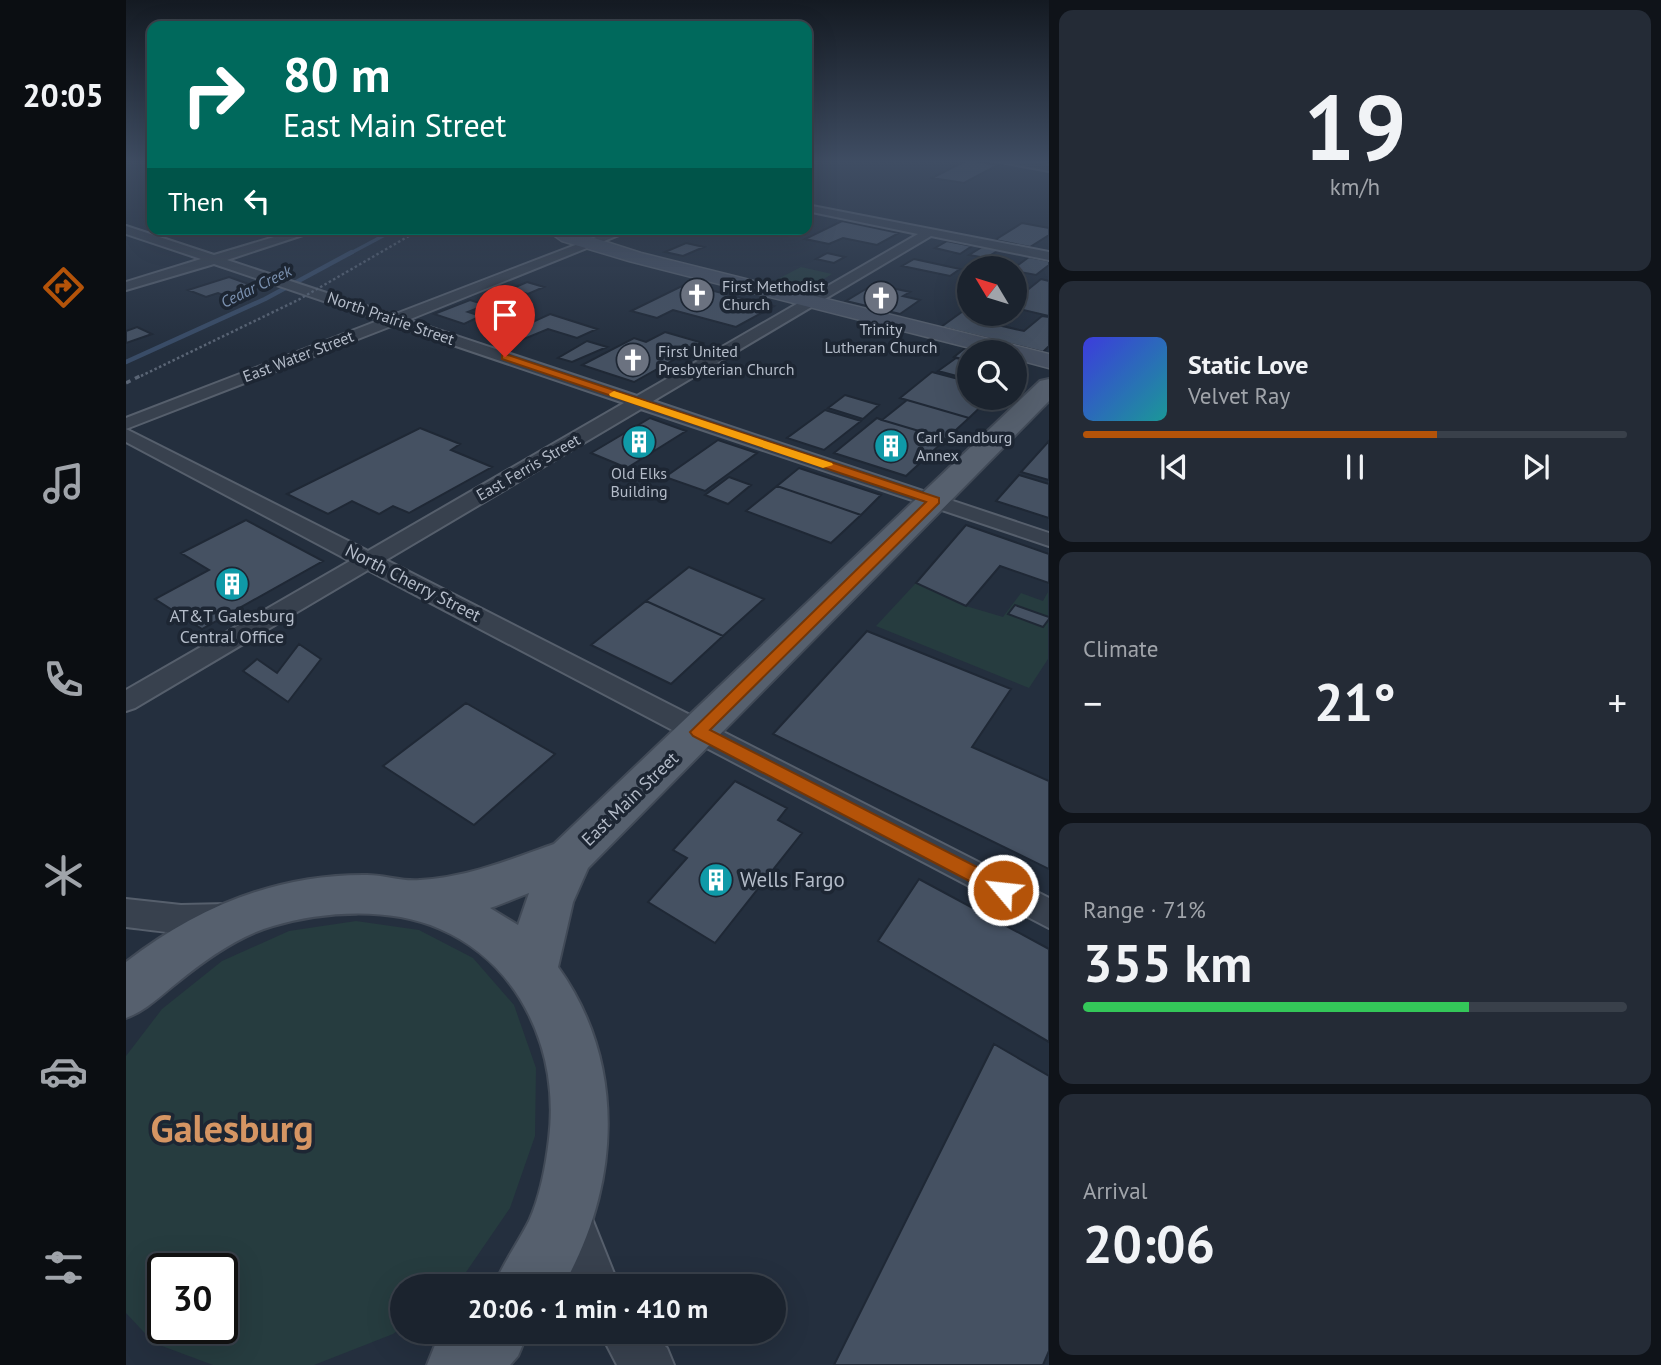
<!DOCTYPE html>
<html lang="en">
<head>
<meta charset="utf-8">
<style>
  :root { --surface:#1b232e; --page:#242b36; --text:#f1f3f6; --muted:#a0a4aa; --line:#39404a; --accent:#b45309 }
  body { margin:0; font-family:"PT Sans",sans-serif; background:var(--page); color:var(--text); height:100vh; display:flex; flex-direction:column; font-size:26px; white-space:nowrap }
  * { box-sizing:border-box; margin:0 }
  p { font-size:23px; color:var(--muted) }
  .icon { flex:none; width:38px; height:38px; fill:none; stroke:currentColor; stroke-width:2; stroke-linecap:round; stroke-linejoin:round }
  .map { position:relative; flex:1; overflow:hidden }
  .side { display:flex; flex-direction:column; gap:10px; padding:10px; background:#0f1319; width:612px }
  .side>* { flex:none }
  .top-card { position:absolute; left:21px; top:21px; width:665px; height:214px; border-radius:14px; box-shadow:0 7px 28px #0002,0 0 0 2px var(--line); background:#00695c; color:#fff; overflow:hidden }
  .needle { width:46px; rotate:308deg }
  .buttons { position:absolute; left:831px; top:256px; display:grid; gap:14px }
  .buttons a { display:grid; place-items:center; width:70px; height:70px; border-radius:50%; background:var(--surface); box-shadow:0 7px 28px #0002,0 0 0 2px var(--line); font-size:35px }
  .speed { position:absolute; left:21px; top:1253px; display:flex; gap:14px; font-size:35px; font-weight:700; text-align:center }
  .speed>* { display:grid; place-content:center; width:91px; height:91px; border-radius:50%; background:var(--surface); box-shadow:0 7px 28px #0002,0 0 0 2px var(--line); line-height:1 }
  .speed .limit { border:4px solid #111; border-radius:10px; background:#fff; color:#111 }
  .pin { position:absolute; display:grid; place-items:center; width:60px; height:60px; color:#fff; margin:-72px -30px; border-radius:50% 50% 50% 0; rotate:-45deg; box-shadow:0 0 7px #0007 }
  .pin .icon { rotate:45deg }
  .me { position:absolute; width:77px; margin:-38px; rotate:298deg; stroke-linejoin:round; filter:drop-shadow(0 0 5px #0008) }
  .turn { display:flex; align-items:center; gap:24px; height:147px; padding:0 21px; font-size:32px }
  .turn .icon { width:91px; height:91px; stroke-width:2.5 }
  .turn b { display:block; font-size:49px; line-height:60px }
  .then { display:flex; align-items:center; height:66px; padding:0 21px; background:#0003; gap:14px; font-size:26px }
  .big { font-size:52px; font-weight:800; line-height:1.1 }
  .side .widget { flex:1; display:flex; flex-direction:column; justify-content:center; gap:10px; min-width:0; padding:0 24px; border-radius:14px; background:var(--page) }
  .side .dial { align-items:center; gap:0 }
  .dial b { font-size:91px; line-height:1 }
  .song { display:flex; align-items:center; gap:21px }
  .cover { width:84px; height:84px; border-radius:10px; background:linear-gradient(135deg,hsl(240 70% 55%),hsl(180 70% 35%)) }
  .played { height:7px; border-radius:4px; background:linear-gradient(90deg,var(--accent) 65%,var(--line) 65%) }
  .keys { display:flex; justify-content:space-around; direction:ltr }
  .heat { display:flex; justify-content:space-between; align-items:center; font-size:38px; direction:ltr }
  .charge { height:10px; border-radius:5px; background:linear-gradient(90deg,#34c759 71%,var(--line) 0) }
  .trip { position:absolute; left:264px; top:1274px; width:396px; height:70px; border-radius:35px; background:var(--surface); box-shadow:0 7px 28px #0002,0 0 0 2px var(--line); font-weight:800; line-height:70px; text-align:center }
  main { display:flex; flex:1; min-height:0 }
  .menu { display:flex; flex-direction:column; width:126px; justify-content:space-around; align-items:center; background:#0b0e12; color:var(--muted) }
  .menu .icon { width:49px; height:49px }
  .menu .on { color:var(--accent) }
  .menu b { font-size:32px; color:var(--text) }
  .map>svg:first-child { display:block }
  .green { fill:#263c3f; fill-rule:evenodd }
  .lines { fill:none; stroke-linecap:round; stroke-linejoin:round }
  .stream-far1 { stroke:#394c67; stroke-width:3.5 }
  .stream { stroke:#394c67; stroke-width:4.5 }
  .building { fill:#455162; stroke:#1f2835; stroke-width:2 }
  .street-casing { stroke:#565f6c; stroke-width:4 }
  .secondary-casing { stroke:#565f6c; stroke-width:3 }
  .primary-casing { stroke:#414a57; stroke-width:4 }
  .street { fill:#38414e; fill-rule:evenodd }
  .secondary { fill:#465061; fill-rule:evenodd }
  .primary { fill:#56606e; fill-rule:evenodd }
  .rail-far1 { stroke:#5a6575; stroke-width:2.5; stroke-dasharray:2.5 2.5; stroke-linecap:butt }
  .rail { stroke:#5a6575; stroke-width:3.5; stroke-dasharray:5 5; stroke-linecap:butt }
  .route { fill:#b45309; stroke:#753606; stroke-width:2 }
  .slow { fill:#f59e0b }
  .labels { text-anchor:middle; stroke-width:7; stroke-linejoin:round; paint-order:stroke }
  .far-water-label { font-size:16px; font-style:italic; fill:#7c92b1; stroke:#1d2633 }
  .far-poi-label { font-size:16px; fill:#b4bcc9; stroke:#1d2633; text-anchor:start }
  .far-street-label { font-size:16px; fill:#b4bcc9; stroke:#1d2633 }
  .street-label { font-size:18px; fill:#b4bcc9; stroke:#1d2633 }
  .poi-label { font-size:18px; fill:#b4bcc9; stroke:#1d2633 }
  .near-poi-label { font-size:21px; fill:#b4bcc9; stroke:#1d2633; text-anchor:start }
  .near-town-label { font-size:38px; font-weight:bold; fill:#d59563; stroke:#1d2633 }
</style>
</head>
<body>
<main>
<nav class="menu">
<b>20:05</b>
<svg class="icon on" aria-label="directions" viewBox="0 0 24 24"><path d="M12 3l9 9-9 9-9-9zM9 14v-3h6M13 9l2 2-2 2"/></svg>
<svg class="icon" aria-label="music" viewBox="0 0 24 24"><path d="M9 18V5l10-2v13"/><circle cx="6" cy="18" r="3"/><circle cx="16" cy="16" r="3"/></svg>
<svg class="icon" aria-label="phone" viewBox="0 0 24 24"><path d="M5 4h4l2 5-3 2q2 4 5 5l2-3 5 2v4C11 20 4 13 5 4z"/></svg>
<svg class="icon" aria-label="climate" viewBox="0 0 24 24"><path d="M12 3v18M4 7l16 10M4 17L20 7"/></svg>
<svg class="icon" aria-label="car" viewBox="0 0 24 24"><path d="M5 17H2v-5l4-1 3-4h7l3 4 3 1v5h-3M9 17h6M6 11h13"/><circle cx="7" cy="17" r="2"/><circle cx="17" cy="17" r="2"/></svg>
<svg class="icon" aria-label="filters" viewBox="0 0 24 24"><path d="M4 7h16M4 17h16"/><circle cx="9" cy="7" r="2"/><circle cx="15" cy="17" r="2"/></svg>
</nav>
<div class="map">
<svg width="923" height="1365" viewBox="0 0 923 1365">
  <rect width="100%" height="100%" fill="#242f3e"/>
  <path class="green" d="M675,267L706,274L679,290L646,282Z
    M790,583L840,606L877,617L895,593L917,601L922,592V659L903,688L750,626Z
    M230,921L293,930L347,958L388,1005L410,1068L409,1136L384,1208L336,1278L326,1286H276V1327L267,1334L188,1365H87L28,1343L0,1313V1056L36,1009L96,961L163,931ZM37,1269H96V1328H37Z"/>
  <g class="lines">
    <path class="stream-far1" d="M223,254L270,229"/>
    <path class="stream" d="M0,362L139,299L226,252"/>
  </g>
  <path class="building" d="M841,160L872,165L838,183L806,178Z
    M716,221L773,233L751,245L717,238L703,244L679,239Z
    M896,223L923,228V235L904,247L869,240Z
    M821,241L846,246L834,254L809,248Z
    M560,243L578,247L557,256L539,252Z
    M856,247L873,250L860,258L843,255Z
    M701,253L719,257L708,263L690,259Z
    M903,257L923,261V265L910,275L889,271L888,268Z
    M788,259L834,269L824,276L776,266Z
    M103,277L131,287L102,297L92,293L80,297L62,290Z
    M915,279L923,281V316L889,308V300Z
    M401,282L418,287L402,294L385,289Z
    M560,284L648,306L610,327L547,310L531,318L505,311Z
    M748,284L784,292L777,296L794,300L774,314L720,301Z
    M344,300L360,305L342,312L355,316L338,324L308,314Z
    M844,306V313H875L863,323L898,331L916,316L923,317V346L917,352L815,327Z
    M424,314L471,329L451,338L422,329L393,341L376,336Z
    M11,327L26,334L0,343V331Z
    M539,332L577,343L565,350L557,348L550,352L558,354L508,382L456,365L508,338L520,342Z
    M461,341L481,347L446,362L432,358Z
    M839,348L852,352H844V361L828,357Z
    M830,358L844,361V382L840,381L842,379L812,371Z
    M806,372L844,382V397H865L843,418L774,398Z
    M719,395L753,405L737,419L702,408Z
    M781,400L843,418L820,439L756,420Z
    M699,410L735,421L698,450L661,438Z
    M524,418L560,431L501,468L465,453Z
    M751,418L756,420L820,439L780,476L708,453Z
    M294,428L334,444L325,450L366,467L283,513L267,506L253,514L226,501L202,514L161,494Z
    M592,440L631,453L579,491L539,477Z
    M923,441V480L895,472Z
    M673,468L755,495L735,515L651,486Z
    M893,475L923,484V518L870,501Z
    M603,477L625,485L602,504L579,495Z
    M651,486L735,515L705,543L620,511Z
    M120,520L197,561L76,629L29,599L83,570L55,553Z
    M840,525L923,554V583L874,566L840,606L790,583Z
    M563,567L638,599L597,636L520,601Z
    M520,601L597,636L545,684L465,645Z
    M889,605L923,617V619L917,627L882,614Z
    M741,631L885,689L846,747L923,781V869L647,734Z
    M173,644L195,659L162,702L117,671L131,659L151,673Z
    M340,703L429,754L348,825L257,766Z
    M609,781L661,808L652,820L676,833L589,943L522,902L561,858L547,850Z
    M793,879L923,949V1042L752,941Z
    M868,1044L923,1076V1351L917,1365H708Z"/>
  <g class="lines">
    <g class="street-casing">
      <path id="street" d="M864,160H887L923,165V171Z
        M681,205L923,252V260L805,236L527,401L923,533V546L515,409L260,560L923,898V928L242,570L9,708L0,711V690L224,561L0,442V429L242,551L498,403L268,325L0,429V418L254,320L88,264L0,290V282L75,259L0,234V226L88,255L175,229H195L101,260L267,315L491,229H508L282,320L511,396L792,234L681,211Z
        M0,899L55,905L102,904L114,908L119,918L114,928C79,940 36,931 0,927Z
        M444,1194L459,1201L493,1286H445L422,1216L429,1201Z
        M474,1332H524L541,1348L548,1365H491Z"/>
    </g>
    <g class="secondary-casing">
      <path id="secondary" d="M419,229H440L515,253L923,354V368L889,359V352H860L503,261L436,241Z"/>
    </g>
    <g class="primary-casing">
      <path id="primary" d="M923,379V401L462,868L447,902L432,967C501,1063 494,1186 437,1286H368C377,1263 392,1243 403,1221C414,1197 420,1165 423,1139C434,1053 395,964 314,929C264,907 198,911 147,926C112,936 79,960 52,982C34,996 21,1010 0,1018V962C71,907 151,874 241,875C259,875 277,882 294,880C342,877 383,860 428,844L914,381ZM403,893L392,925L364,908L370,906Z
        M320,1332H402L392,1356L384,1365H301L311,1340Z"/>
    </g>
    <use href="#street" class="street"/>
    <use href="#secondary" class="secondary"/>
    <use href="#primary" class="primary"/>
    <path class="rail-far1" d="M15,376L172,300L295,229"/>
    <path class="rail" d="M0,383L18,374"/>
  </g>
  <linearGradient id="sky" x2="0" y2="1"><stop stop-color="#141a22"/><stop offset="0.46" stop-color="#3f4d63"/><stop offset="1" stop-color="#3f4d63" stop-opacity="0"/></linearGradient>
  <rect width="923" height="351" fill="url(#sky)"/>
  <path class="route" d="M376,355H382L813,498V503L584,730L884,884L887,890L884,895L877,898L870,895L567,736L564,732L800,502L376,359Z"/>
  <path class="slow" d="M488,391L706,463L707,465L697,468L484,396L483,394Z"/>
  <defs>
    <g id="church-disc" transform="scale(1.75)"><circle r="9.5" fill="#6b7280" stroke="#1d2633"/><path d="M-1.2-6h2.4v3.5h3.3v2.4h-3.3V6h-2.4V-.1h-3.3v-2.4h3.3Z" fill="#fff"/></g>
    <g id="building-disc" transform="scale(1.75)"><circle r="9.5" fill="#0f9aa8" stroke="#1d2633"/><path d="M-4-6H4V6H1V3H-1V6H-4ZM-2.5-4.3h1.7v1.8h-1.7ZM.8-4.3h1.7v1.8H.8ZM-2.5-1h1.7V.8h-1.7ZM.8-1h1.7V.8H.8Z" fill="#fff"/></g>
  </defs>
  <g fill-rule="evenodd">
    <use href="#church-disc" x="571" y="295"/>
    <use href="#church-disc" x="755" y="298"/>
    <use href="#church-disc" x="507" y="360"/>
    <use href="#building-disc" x="513" y="442"/>
    <use href="#building-disc" x="765" y="446"/>
    <use href="#building-disc" x="106" y="584"/>
    <use href="#building-disc" x="590" y="880"/>
  </g>
  <g class="labels">
    <g class="far-water-label">
      <text transform="translate(130 286) rotate(-26)" y="6">Cedar Creek</text>
    </g>
    <g class="far-poi-label">
      <text x="596" y="292">First Methodist<tspan x="596" dy="18">Church</tspan></text>
      <text x="755" y="335" text-anchor="middle">Trinity<tspan x="755" dy="18">Lutheran Church</tspan></text>
      <text x="532" y="357">First United<tspan x="532" dy="18">Presbyterian Church</tspan></text>
      <text x="790" y="443">Carl Sandburg<tspan x="790" dy="18">Annex</tspan></text>
      <text x="513" y="479" text-anchor="middle">Old Elks<tspan x="513" dy="18">Building</tspan></text>
    </g>
    <g class="far-street-label">
      <text transform="translate(265 318) rotate(19)" y="6">North Prairie Street</text>
      <text transform="translate(172 356) rotate(-21)" y="6">East Water Street</text>
      <text transform="translate(402 467) rotate(-30)" y="6">East Ferris Street</text>
    </g>
    <g class="street-label">
      <text transform="translate(287 583) rotate(27)" y="6">North Cherry Street</text>
      <text transform="translate(504 799) rotate(-44)" y="6">East Main Street</text>
    </g>
    <g class="poi-label">
      <text x="106" y="622">AT&amp;T Galesburg<tspan x="106" dy="21">Central Office</tspan></text>
    </g>
    <g class="near-poi-label">
      <text x="614" y="887">Wells Fargo</text>
    </g>
    <g class="near-town-label">
      <text x="106" y="1142">Galesburg</text>
    </g>
  </g>
</svg>
<div class="buttons">
<a><svg class="needle" viewBox="-14 -14 28 28"><path d="M0-13l5 13h-10z" fill="#e53935"/><path d="M0 13l5-13h-10z" fill="#a0a4aa"/></svg></a>
<a><svg class="icon" aria-label="search" viewBox="0 0 24 24"><circle cx="10" cy="10" r="6"/><path d="M15 15l6 6"/></svg></a>
</div>
<div class="speed"><div class="limit">30</div></div>
<div class="pin" style="left:379px;top:357px;background:#d93025"><svg class="icon" aria-label="arrive" viewBox="0 0 24 24"><path d="M6 21V4h12l-3 4 3 4H6"/></svg></div>
<svg class="me" style="left:877px;top:890px" viewBox="-20 -20 40 40"><circle r="17" fill="#b45309" stroke="#fff" stroke-width="3"/><path d="M0-11L8 9 0 5-8 9z" fill="#fff"/></svg>
<div class="trip">20:06 · 1 min · 410 m</div>
<div class="top-card">
<div class="turn"><svg class="icon" aria-label="right" viewBox="0 0 24 24"><path d="M7 20v-9h11M14 6l5 5-5 5"/></svg><div><b>80 m</b>East Main Street</div></div>
<div class="then">Then<svg class="icon" aria-label="left" viewBox="0 0 24 24"><path d="M17 20v-9H6M10 6l-5 5 5 5"/></svg></div>
</div>
</div>
<section class="side">
<div class="widget dial"><b>19</b><p>km/h</p></div>
<div class="widget">
<div class="song"><i class="cover"></i><div><b>Static Love</b><p>Velvet Ray</p></div></div>
<div class="played"></div>
<div class="keys"><svg class="icon" aria-label="previous" viewBox="0 0 24 24"><path d="M18 5L8 12l10 7zM5 5v14"/></svg><svg class="icon" aria-label="pause" viewBox="0 0 24 24"><path d="M8 5v14M16 5v14"/></svg><svg class="icon" aria-label="next" viewBox="0 0 24 24"><path d="M6 5l10 7-10 7zM19 5v14"/></svg></div>
</div>
<div class="widget"><p>Climate</p>
<div class="heat"><a>−</a><b class="big">21°</b><a>+</a></div>
</div>
<div class="widget"><p>Range · 71%</p><b class="big">355 km</b><div class="charge"></div></div>
<div class="widget"><p>Arrival</p><b class="big">20:06</b></div>
</section>
</main>
</body>
</html>
